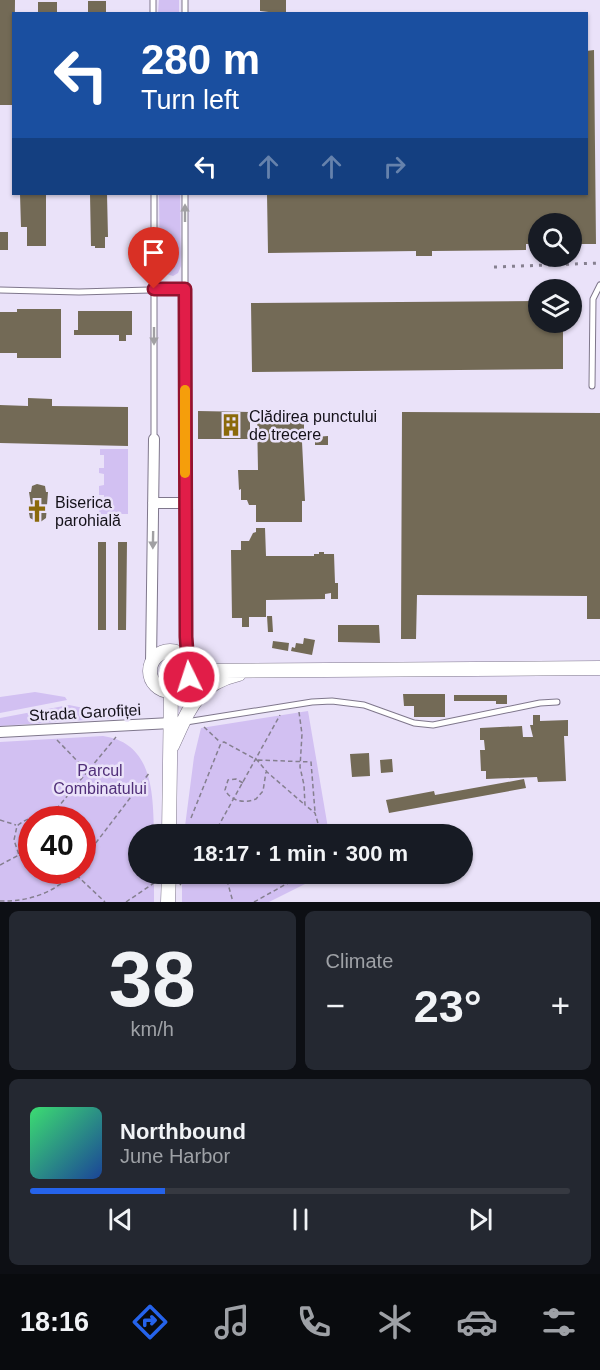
<!DOCTYPE html>
<html lang="en">
<head>
<meta charset="utf-8">
<style>
  :root { --surface:#171b24; --page:#242831; --text:#f1f3f6; --muted:#9ea1a6; --line:#363941; --accent:#2563eb }
  body { margin:0; font-family:Helvetica,sans-serif; background:var(--page); color:var(--text); height:100vh; display:flex; flex-direction:column; font-size:22px; white-space:nowrap }
  * { box-sizing:border-box; margin:0 }
  p { font-size:20px; color:var(--muted) }
  .icon { flex:none; width:33px; height:33px; fill:none; stroke:currentColor; stroke-width:2; stroke-linecap:round; stroke-linejoin:round }
  .map { position:relative; height:902px; overflow:hidden }
  .side { display:flex; flex-direction:column; gap:9px; padding:9px; background:#0d0f14; flex:1 }
  .side>* { flex:none }
  .banner { position:absolute; left:12px; top:12px; width:576px; height:183px; border-radius:0px; box-shadow:0 2px 4px #0004; background:#1a4fa0; color:#fff; overflow:hidden }
  .buttons { position:absolute; left:528px; top:213px; display:grid; gap:12px }
  .buttons a { display:grid; place-items:center; width:54px; height:54px; border-radius:50%; background:var(--surface); box-shadow:0 2px 4px #0004; font-size:30px }
  .speed { position:absolute; left:18px; top:806px; display:flex; gap:12px; font-size:30px; font-weight:700; text-align:center }
  .speed>* { display:grid; place-content:center; width:78px; height:78px; border-radius:50%; background:var(--surface); box-shadow:0 2px 4px #0004; line-height:1 }
  .speed .limit { border:9px solid #d22; background:#fff; color:#111 }
  .pin { position:absolute; display:grid; place-items:center; width:51px; height:51px; color:#fff; margin:-62px -26px; border-radius:50% 50% 50% 0; rotate:-45deg; box-shadow:0 0 6px #0007 }
  .pin .icon { rotate:45deg }
  .me { position:absolute; width:66px; margin:-33px; rotate:356deg; stroke-linejoin:round; filter:drop-shadow(0 0 4px #0008) }
  .turn { display:flex; align-items:center; gap:21px; height:126px; padding:0 30px; font-size:27px }
  .turn .icon { width:78px; height:78px; stroke-width:2.5 }
  .turn b { display:block; font-size:42px; line-height:51px }
  .lanes { display:flex; align-items:center; height:57px; padding:0 30px; background:#0003; justify-content:center; gap:30px; direction:ltr }
  .lanes .off { opacity:.35 }
  .big { font-size:45px; font-weight:800; line-height:1.1 }
  .side .tile { flex:1; display:flex; flex-direction:column; justify-content:center; gap:9px; min-width:0; padding:0 21px; border-radius:9px; background:var(--page) }
  .side .dial { align-items:center; gap:0 }
  .dial b { font-size:78px; line-height:1 }
  .song { display:flex; align-items:center; gap:18px }
  .cover { width:72px; height:72px; border-radius:9px; background:linear-gradient(135deg,hsl(140 70% 55%),hsl(220 70% 35%)) }
  .played { height:6px; border-radius:3px; background:linear-gradient(90deg,var(--accent) 25%,var(--line) 25%) }
  .keys { display:flex; justify-content:space-around; direction:ltr }
  .heat { display:flex; justify-content:space-between; align-items:center; font-size:33px; direction:ltr }
  .side .tiles { flex:1; display:grid; gap:9px; grid-template-columns:1fr 1fr }
  .tile:last-child { grid-column:span 2 }
  .trip { position:absolute; left:128px; top:824px; width:345px; height:60px; border-radius:30px; background:var(--surface); box-shadow:0 2px 4px #0004; font-weight:800; line-height:60px; text-align:center }
  .tabs { display:flex; height:96px; justify-content:space-around; align-items:center; background:#090b0e; color:var(--muted) }
  .tabs .icon { width:42px; height:42px }
  .tabs .on { color:var(--accent) }
  .tabs b { font-size:27px; color:var(--text) }
  .map>svg:first-child { display:block }
  .green { fill:#d2c0f2; fill-rule:evenodd }
  .building { fill:#736a56 }
  .lines { fill:none; stroke-linecap:round; stroke-linejoin:round }
  .lane-casing { stroke:#7f778c; stroke-width:7 }
  .street-casing { stroke:#7f778c; stroke-width:12 }
  .secondary-casing { stroke:#7f778c; stroke-width:15 }
  .path { stroke:#857f8f; stroke-width:1.5; stroke-dasharray:4.5 3; stroke-linecap:butt }
  .lane { stroke:#fff; stroke-width:5 }
  .street { stroke:#fff; stroke-width:10 }
  .secondary { stroke:#fff; stroke-width:14 }
  .rail { stroke:#868090; stroke-width:3; stroke-dasharray:3 6; stroke-linecap:butt }
  .oneway { fill:#a1a0a3 }
  .route-casing { stroke:#92132f; stroke-width:15 }
  .route { stroke:#e11d48; stroke-width:10 }
  .slow { stroke:#f59e0b; stroke-width:10 }
  .labels { text-anchor:middle; stroke-width:5; stroke-linejoin:round; paint-order:stroke }
  .poi-label { font-size:16px; fill:#141119; stroke:#eae2f9; text-anchor:start }
  .street-label { font-size:16px; fill:#141119; stroke:#eae2f9 }
  .park-label { font-size:16px; fill:#502f79; stroke:#eae2f9 }
</style>
</head>
<body>
<div class="map">
<svg width="600" height="902" viewBox="0 0 600 902">
  <rect width="100%" height="100%" fill="#eae2f9"/>
  <path class="green" d="M159,0H179V13H158Z
    M159,194H180L181,266L178,273L173,276L163,273L160,267Z
    M100,449H128V514H99V506H104V495H99V486L104,485V474L99,473V468H104V455H100Z
    M35,692L65,697L67,700L0,713V697Z
    M69,705L118,715L114,718L0,726V718Z
    M308,711L329,834H184L194,757L201,728Z
    M103,736C153,743 153,793 154,834H138V873H154V902H0V742ZM32,819H82V870H32Z
    M182,873H327L269,902H182Z"/>
  <path class="building" d="M0,0H15L14,105H0Z
    M260,0H286V14L260,11Z
    M88,1H106V14H88Z
    M38,2H57V14H38Z
    M594,50L596,244H572V224H538V244H526V250L432,251V256H416V251L268,253L267,194H586V51Z
    M20,194H46V246H27V227H21Z
    M90,194H107L108,237H105V248H95V246H91Z
    M0,232H8V250H0Z
    M538,301V322H563V369L252,372L251,303Z
    M17,309H61V358H17V353H0V312H17Z
    M78,311H132V335H126V341H119V335H74V330H78Z
    M28,398L52,399V406L128,407V446L0,443V405L28,406Z
    M198,411L250,412V439H198Z
    M402,412L600,413V619H587V596L417,595L416,639H401Z
    M302,416V424H304V442H302L305,501H302V522H256V505H249L247,500H241V489L239,490L238,470H258L257,417Z
    M328,436V445H315V437Z
    M37,484L45,486L46,492H48L46,518L39,523L30,518L28,508L31,505L29,492H31L32,486Z
    M256,528H265L266,556H314V554H319V552H324V554H334L335,583H338V599H331V593L325,594V599L266,600V617H249V627H242V618H232L231,550H241V541H249L253,533L256,532Z
    M98,542H106V630H98Z
    M118,542H127L126,630H118Z
    M267,616H272L273,632H268Z
    M338,625H379L380,643L338,642Z
    M304,638L315,640L312,655L291,651L292,647L295,648L296,643L303,644Z
    M273,641L289,643L288,651L272,648Z
    M403,694H445V717H414V706H404Z
    M454,695H507V704H496V701H454Z
    M533,715H540V721L568,720V736H564L566,781L538,782L537,777L486,779V771H481L480,750H485L484,740H480V728L522,726L523,737H533L530,725H533Z
    M369,753L370,776L352,777L350,754Z
    M392,759L393,772L381,773L380,760Z
    M524,779L526,788L389,813L386,800L434,791L435,795Z"/>
  <g class="lines">
    <g class="lane-casing">
      <path id="lane" d="M153,0V14
        M185,0V14
        M154,194V439
        M0,290L79,292L185,289
        M592,386L593,299L600,285
        M185,439V194
        M186,722L312,702L332,701L364,705L414,723L433,725L540,703L557,702"/>
    </g>
    <g class="street-casing">
      <path id="street" d="M185,439L186,637L188,665
        M153,503H185
        M151,663L154,439
        M0,732L171,723"/>
    </g>
    <g class="secondary-casing">
      <path id="secondary" d="M150 671a20 20 0 1 1 40 0a20 20 0 1 1-40 0Z
        M190,671L600,668
        M172,746C189,710 196,684 239,674
        M169,834L171,691
        M168,902L169,873"/>
    </g>
    <path class="path" d="M299,712L302,734L300,767L304,785L305,805L315,813L321,834
      M204,727L220,742
      M57,740L87,771
      M258,760L311,762L315,812
      M243,783L236,779L228,780L225,790C231,801 244,804 256,799L263,791L266,772
      M191,818L221,743L224,742L257,760L267,772L305,805
      M0,820L16,825
      M214,834L280,715
      M19,855L32,857
      M82,861L150,772
      M0,865L19,855L14,840L17,826C27,818 37,814 49,818L116,737
      M71,870L105,902
      M225,873L233,902
      M180,885L188,873
      M0,901C29,902 57,892 76,870
      M126,902L157,881
      M254,902L306,873"/>
    <use href="#lane" class="lane"/>
    <use href="#street" class="street"/>
    <use href="#secondary" class="secondary"/>
    <path class="rail" d="M494,267L600,263"/>
  </g>
  <defs><path id="oneway-solid" d="M-6-.8H1V-3.2L6.5 0L1 3.2V.8H-6Z" transform="scale(1.5)"/></defs>
  <g class="oneway">
    <use href="#oneway-solid" transform="translate(185 213) rotate(-90)"/>
    <use href="#oneway-solid" transform="translate(154 336) rotate(90)"/>
    <use href="#oneway-solid" transform="translate(153 540) rotate(91)"/>
  </g>
  <g class="lines">
    <g class="route-casing">
      <path id="route" d="M154,289H185L186,637L189,677"/>
    </g>
    <use href="#route" class="route"/>
    <path class="slow" d="M185,390V473"/>
  </g>
  <defs>
    <g id="building-bare" transform="scale(1.8)"><path d="M-4-6H4V6H1V3H-1V6H-4ZM-2.5-4.3h1.7v1.8h-1.7ZM.8-4.3h1.7v1.8H.8ZM-2.5-1h1.7V.8h-1.7ZM.8-1h1.7V.8H.8Z" fill="#8b6a0b" stroke="#eae2f9" stroke-width="2.5" paint-order="stroke"/></g>
    <g id="church-bare" transform="scale(1.8)"><path d="M-1.2-6h2.4v3.5h3.3v2.4h-3.3V6h-2.4V-.1h-3.3v-2.4h3.3Z" fill="#8b6a0b" stroke="#eae2f9" stroke-width="2.5" paint-order="stroke"/></g>
  </defs>
  <g fill-rule="evenodd">
    <use href="#building-bare" x="231" y="425"/>
    <use href="#church-bare" x="37" y="511"/>
  </g>
  <g class="labels">
    <g class="poi-label">
      <text x="249" y="422">Clădirea punctului<tspan x="249" dy="18">de trecere</tspan></text>
      <text x="55" y="508">Biserica<tspan x="55" dy="18">parohială</tspan></text>
    </g>
    <g class="street-label">
      <text transform="translate(85 712) rotate(-3)" y="6">Strada Garofiței</text>
    </g>
    <g class="park-label">
      <text x="100" y="776">Parcul<tspan x="100" dy="18">Combinatului</tspan></text>
    </g>
  </g>
</svg>
<div class="buttons">
<a><svg class="icon" aria-label="search" viewBox="0 0 24 24"><circle cx="10" cy="10" r="6"/><path d="M15 15l6 6"/></svg></a>
<a><svg class="icon" aria-label="layers" viewBox="0 0 24 24"><path d="M12 4l9 5-9 5-9-5zM3 14l9 5 9-5"/></svg></a>
</div>
<div class="speed"><div class="limit">40</div></div>
<div class="pin" style="left:154px;top:289px;background:#d93025"><svg class="icon" aria-label="arrive" viewBox="0 0 24 24"><path d="M6 21V4h12l-3 4 3 4H6"/></svg></div>
<svg class="me" style="left:189px;top:677px" viewBox="-20 -20 40 40"><circle r="17" fill="#e11d48" stroke="#fff" stroke-width="3"/><path d="M0-11L8 9 0 5-8 9z" fill="#fff"/></svg>
<div class="trip">18:17 · 1 min · 300 m</div>
<div class="banner">
<div class="turn"><svg class="icon" aria-label="left" viewBox="0 0 24 24"><path d="M17 20v-9H6M10 6l-5 5 5 5"/></svg><div><b>280 m</b>Turn left</div></div>
<div class="lanes"><svg class="icon" aria-label="left" viewBox="0 0 24 24"><path d="M17 20v-9H6M10 6l-5 5 5 5"/></svg><svg class="icon off" aria-label="ahead" viewBox="0 0 24 24"><path d="M12 20V5M6 11l6-6 6 6"/></svg><svg class="icon off" aria-label="ahead" viewBox="0 0 24 24"><path d="M12 20V5M6 11l6-6 6 6"/></svg><svg class="icon off" aria-label="right" viewBox="0 0 24 24"><path d="M7 20v-9h11M14 6l5 5-5 5"/></svg></div>
</div>
</div>
<section class="side">
<div class="tiles">
<div class="tile dial"><b>38</b><p>km/h</p></div>
<div class="tile"><p>Climate</p>
<div class="heat"><a>−</a><b class="big">23°</b><a>+</a></div>
</div>
<div class="tile">
<div class="song"><i class="cover"></i><div><b>Northbound</b><p>June Harbor</p></div></div>
<div class="played"></div>
<div class="keys"><svg class="icon" aria-label="previous" viewBox="0 0 24 24"><path d="M18 5L8 12l10 7zM5 5v14"/></svg><svg class="icon" aria-label="pause" viewBox="0 0 24 24"><path d="M8 5v14M16 5v14"/></svg><svg class="icon" aria-label="next" viewBox="0 0 24 24"><path d="M6 5l10 7-10 7zM19 5v14"/></svg></div>
</div>
</div>
</section>
<nav class="tabs">
<b>18:16</b>
<svg class="icon on" aria-label="directions" viewBox="0 0 24 24"><path d="M12 3l9 9-9 9-9-9zM9 14v-3h6M13 9l2 2-2 2"/></svg>
<svg class="icon" aria-label="music" viewBox="0 0 24 24"><path d="M9 18V5l10-2v13"/><circle cx="6" cy="18" r="3"/><circle cx="16" cy="16" r="3"/></svg>
<svg class="icon" aria-label="phone" viewBox="0 0 24 24"><path d="M5 4h4l2 5-3 2q2 4 5 5l2-3 5 2v4C11 20 4 13 5 4z"/></svg>
<svg class="icon" aria-label="climate" viewBox="0 0 24 24"><path d="M12 3v18M4 7l16 10M4 17L20 7"/></svg>
<svg class="icon" aria-label="car" viewBox="0 0 24 24"><path d="M5 17H2v-5l4-1 3-4h7l3 4 3 1v5h-3M9 17h6M6 11h13"/><circle cx="7" cy="17" r="2"/><circle cx="17" cy="17" r="2"/></svg>
<svg class="icon" aria-label="filters" viewBox="0 0 24 24"><path d="M4 7h16M4 17h16"/><circle cx="9" cy="7" r="2"/><circle cx="15" cy="17" r="2"/></svg>
</nav>
</body>
</html>
